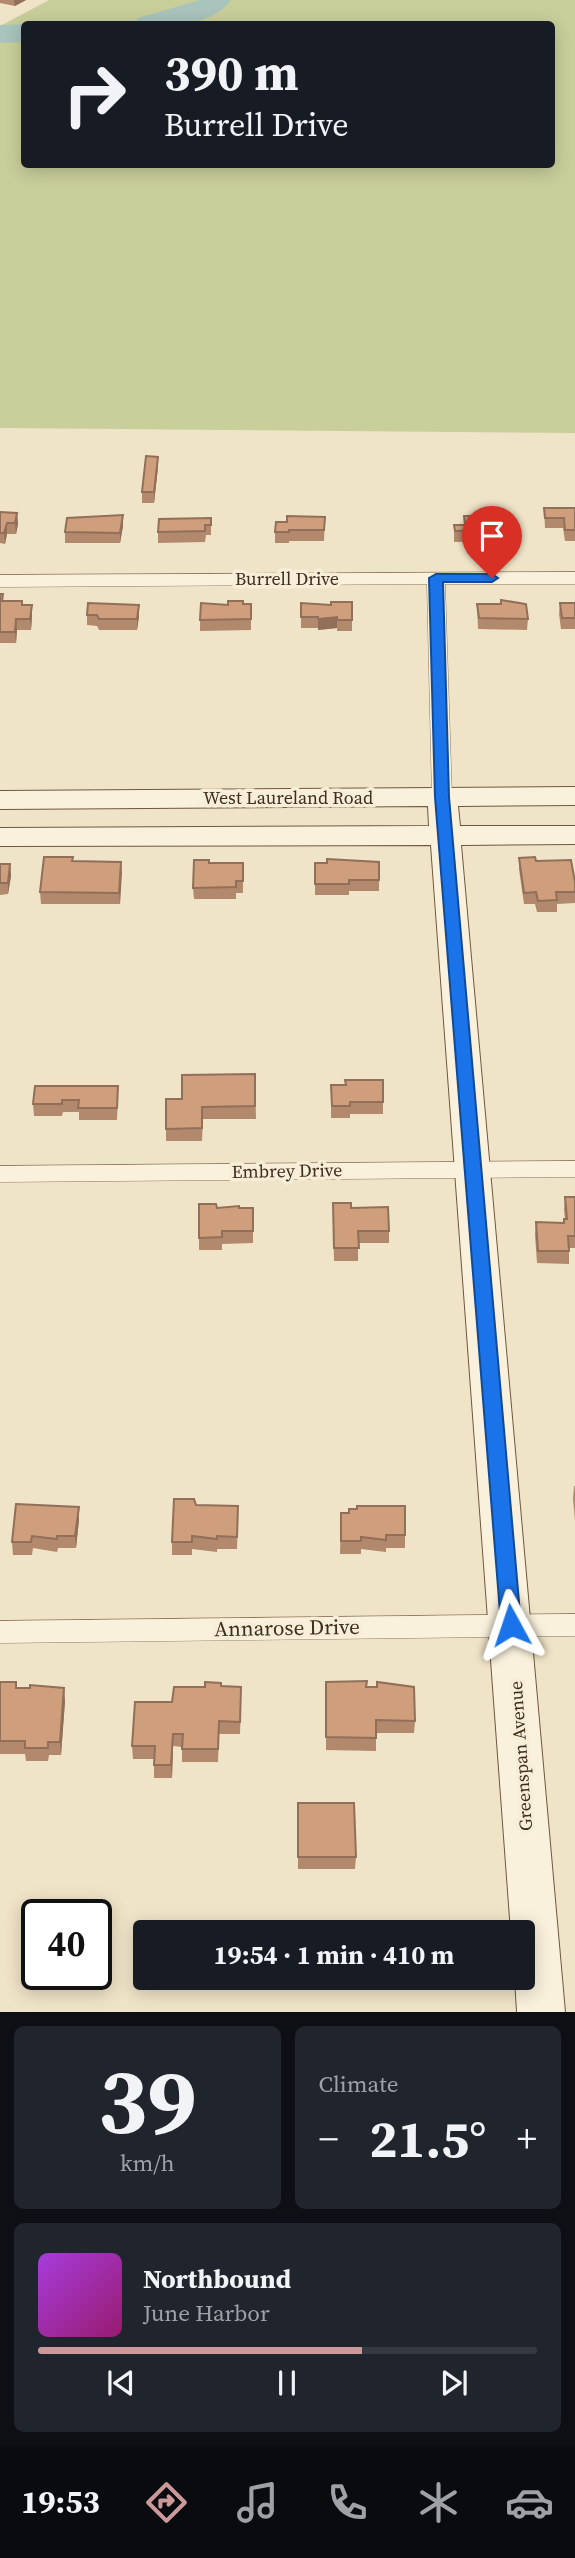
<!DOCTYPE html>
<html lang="en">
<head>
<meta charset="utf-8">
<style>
  :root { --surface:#171b24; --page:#20242c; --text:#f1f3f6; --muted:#9ea1a6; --line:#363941; --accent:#cc999b }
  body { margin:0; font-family:"Source Serif 4",serif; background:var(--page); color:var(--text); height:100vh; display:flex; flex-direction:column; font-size:26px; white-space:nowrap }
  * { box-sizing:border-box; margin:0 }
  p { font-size:23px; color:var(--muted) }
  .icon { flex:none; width:38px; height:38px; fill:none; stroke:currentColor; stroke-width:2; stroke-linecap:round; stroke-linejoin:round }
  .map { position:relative; height:2012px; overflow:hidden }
  .drawer { display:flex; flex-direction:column; gap:14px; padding:14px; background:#0d0f14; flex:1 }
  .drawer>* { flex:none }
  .top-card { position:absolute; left:21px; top:21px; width:534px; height:147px; border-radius:7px; box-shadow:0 4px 18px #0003; background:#171b24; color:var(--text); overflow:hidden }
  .speed { position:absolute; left:21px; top:1899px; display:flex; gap:14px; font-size:35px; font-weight:700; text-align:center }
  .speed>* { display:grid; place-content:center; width:91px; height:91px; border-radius:50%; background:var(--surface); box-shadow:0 4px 18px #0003; line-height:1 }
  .speed .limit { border:4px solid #111; border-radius:10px; background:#fff; color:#111 }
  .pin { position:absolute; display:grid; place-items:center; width:60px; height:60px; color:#fff; margin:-72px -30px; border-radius:50% 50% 50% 0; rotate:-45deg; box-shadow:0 0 7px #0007 }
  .pin .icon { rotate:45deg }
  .me { position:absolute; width:77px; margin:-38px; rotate:355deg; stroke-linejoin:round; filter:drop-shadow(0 0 5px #0008) }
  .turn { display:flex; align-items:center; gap:24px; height:147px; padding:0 28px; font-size:32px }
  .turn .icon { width:91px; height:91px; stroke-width:2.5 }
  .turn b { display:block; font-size:49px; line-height:60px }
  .big { font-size:52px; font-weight:700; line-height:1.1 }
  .drawer .widget { flex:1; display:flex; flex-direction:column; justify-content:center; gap:10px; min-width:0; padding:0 24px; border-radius:10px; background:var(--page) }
  .drawer .dial { align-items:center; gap:0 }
  .dial b { font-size:91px; line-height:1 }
  .song { display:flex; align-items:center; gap:21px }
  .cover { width:84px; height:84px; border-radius:10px; background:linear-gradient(135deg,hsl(280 70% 55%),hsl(320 70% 35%)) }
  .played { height:7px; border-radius:4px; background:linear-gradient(90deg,var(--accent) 65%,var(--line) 65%) }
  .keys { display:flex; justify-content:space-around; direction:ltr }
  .heat { display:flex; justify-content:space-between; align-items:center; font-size:38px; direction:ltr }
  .drawer .tiles { flex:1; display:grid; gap:14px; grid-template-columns:1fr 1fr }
  .widget:last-child { grid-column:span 2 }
  .trip { position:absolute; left:133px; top:1920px; width:402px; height:70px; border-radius:7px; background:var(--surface); box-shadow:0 4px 18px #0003; font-weight:700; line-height:70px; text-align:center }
  .menu { display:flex; height:112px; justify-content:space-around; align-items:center; background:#090b0e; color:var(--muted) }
  .menu .icon { width:49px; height:49px }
  .menu .active { color:var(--accent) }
  .menu b { font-size:32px; color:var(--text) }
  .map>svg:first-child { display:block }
  .green { fill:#c9cf9b; fill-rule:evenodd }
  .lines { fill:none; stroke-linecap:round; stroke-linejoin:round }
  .river { fill:#a9c4bc; fill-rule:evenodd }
  .street-casing { stroke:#8d765c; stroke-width:1 }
  .secondary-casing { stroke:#6f573f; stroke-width:2 }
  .street { fill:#faf1dc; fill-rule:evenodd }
  .secondary { fill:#faf1dc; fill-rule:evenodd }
  .wall { fill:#b2896c }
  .shaded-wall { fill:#916f58 }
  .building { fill:#cf9f7d; stroke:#916f58; stroke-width:2 }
  .route { fill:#1a73e8; stroke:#114b97; stroke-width:2 }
  .labels { text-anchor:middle; stroke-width:7; stroke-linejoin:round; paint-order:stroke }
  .street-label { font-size:18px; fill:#3d2e20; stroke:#f7eed8 }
  .near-street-label { font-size:21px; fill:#3d2e20; stroke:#f7eed8 }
</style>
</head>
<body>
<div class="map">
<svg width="575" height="2012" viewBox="0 0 575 2012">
  <rect width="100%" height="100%" fill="#f0e4c8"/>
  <path class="green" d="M49,0H575V433L0,428V26ZM24,24H551V164H24Z"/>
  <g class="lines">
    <path class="river" d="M200,0H231C211,28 165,27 134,24L138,18Z
      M24,24H26L24,42L0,43V25Z"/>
    <g class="street-casing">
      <path id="street" d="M575,572V584H445L452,797L449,801H435L432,797L427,584L0,587V575Z
        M575,1161V1177L0,1182V1166Z
        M575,1614V1636L0,1643V1621Z"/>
    </g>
    <g class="secondary-casing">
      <path id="secondary" d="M575,787V805L458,806L460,826H575V844L461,845L565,2012H517L515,1978H523V1932H511L431,845L0,846V828L429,826L428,806L0,809V791Z"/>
    </g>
    <use href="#street" class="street"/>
    <use href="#secondary" class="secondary"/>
  </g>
  <path class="wall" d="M0,0H26L15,6L0,3Z
    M158,467L154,503H142V492Z
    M544,508H575V541H565L563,528H545Z
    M0,512L17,513L18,524L16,534H7L5,544L0,543Z
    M464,516L503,530V541L454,542V525H464Z
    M325,517L324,541H289V543H275V532L287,522Z
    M211,518V535H206L205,542L158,543V532Z
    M123,526L120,543H65V532Z
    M0,594H3V601L22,605L32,616L31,630H17L16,643H0Z
    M501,600L528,619L527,630L478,629L477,604H501Z
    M352,602V631H337V628L318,630V628H301V603L331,605Z
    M560,603H575V629H561L559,614Z
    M251,604V630L200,631V620L228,605Z
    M87,615L139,616L137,630H99L97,626L87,625Z
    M73,857V861L121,862L120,904H41L40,892Z
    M519,858L536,861L575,882V903L557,904V912H537L535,904H524L519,869Z
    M209,863H243V893H236V899H194L193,888Z
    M315,863L379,880V891H349V895H315Z
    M0,864H10L11,876L8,894L0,895Z
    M255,1074L256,1119H203L202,1141H166V1129L182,1099Z
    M331,1085L383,1102V1114H350V1118H331Z
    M35,1086L118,1098L117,1120H79V1112H63L62,1116H34L33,1104Z
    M565,1197H575V1248H569V1264L537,1263L535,1235L536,1222L563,1223L565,1219L564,1210Z
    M199,1204L217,1208H253V1243L222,1244V1250H199Z
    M351,1208L389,1231V1243H358V1261H334L333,1215Z
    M574,1486H575V1521L573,1499Z
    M196,1505L238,1519L237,1549H217V1552L192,1549V1555H172V1542Z
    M341,1513L405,1535V1548H386V1552L361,1549V1554H340Z
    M79,1520L76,1548H58L57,1552L33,1548L32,1555H13L12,1542Z
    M0,1682L17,1688L65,1701L61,1755H49L48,1761H26L25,1754H0Z
    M326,1682L366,1687L415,1721L414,1733H376V1751L326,1750Z
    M221,1683V1687L241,1700L240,1734H219L218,1762H182V1747L173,1746L172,1778H154V1759H133L132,1746L172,1702L205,1687Z
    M298,1803L356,1857L355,1869H298Z"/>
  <path class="shaded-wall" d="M14,0H26L15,6Z
    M158,457V467L154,503V492Z
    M17,513L18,524L16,534L15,523Z
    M123,515V526L120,543V533Z
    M7,523V534L5,544L4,533Z
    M32,605V616L31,630L30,619Z
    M139,605V616L137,630V619Z
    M337,617V628L318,630V619Z
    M16,619L17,630L16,643L15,632Z
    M121,862L122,873L120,904L119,893Z
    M10,864L11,876L8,894V883Z
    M79,1507V1520L76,1548L75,1536Z
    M64,1688L65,1701L61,1755L60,1742Z
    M173,1734V1746L172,1778L171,1765Z"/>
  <path class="building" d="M146,456L158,457L154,492H142Z
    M544,508H575V530H565L564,518H545Z
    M0,512L17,513L15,523H7L4,533H0Z
    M123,515L120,533L65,532L67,518Z
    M287,516L325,517L324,530H289V532H275L276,522H287Z
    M464,516H502L503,530L455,531L454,525H465Z
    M211,518V525H205V531L158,532L159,519Z
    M0,594H3L2,601H22V605H32L30,619H16L15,632H0Z
    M501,600L526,604L528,619L479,618L477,604H501Z
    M228,601H243V604H251V619L200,620L201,603L228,605Z
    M331,602H352V620H337V617L318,619V617H301V603L331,605Z
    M88,603L139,605L137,619H99L97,615H87Z
    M560,603H575V618H562Z
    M44,857H73L72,861L121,862L119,893L40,892Z
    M535,857L536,861L571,860L575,882V892H556L557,900L538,901L536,892L524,893L519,858Z
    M327,859L379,862V880H349V884H315V863H327Z
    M194,860H209V863H243V881H236V887L193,888Z
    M0,864H10L8,883H0Z
    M255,1074V1106L202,1107V1128L166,1129V1099H182V1075Z
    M345,1080H383V1102H350V1106H332L331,1085H346Z
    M35,1086H118L117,1108H78L79,1100H62V1104H33Z
    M565,1197H575V1236H568L569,1251H538L536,1222L564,1223V1219H567Z
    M333,1203H351V1208L388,1207L389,1231H358L359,1248H334Z
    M199,1204H216L217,1208L239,1206V1208H253V1231H222V1237L199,1238Z
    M174,1499H194L196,1505L238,1506L237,1537L217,1536V1539L192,1536V1542H172Z
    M16,1504L79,1507L75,1536H57V1539L32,1536L31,1542H12Z
    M357,1506H405V1535H386V1540L361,1537V1541H341V1513H349V1509H357Z
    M367,1681L366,1687H377V1682L414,1687L415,1721L376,1720V1738L326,1737V1682Z
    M0,1682H16V1688H30V1685L64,1688L60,1742H48V1748H25V1741H0Z
    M205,1682L221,1683V1686L241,1687L240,1722L219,1721L218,1749H182L183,1734H173L171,1765H154L155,1746H132L135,1702H172L174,1687H205Z
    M298,1803H354L356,1857H298Z"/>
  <path class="route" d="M436,574H492L498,578L492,582H443L449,797L521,1625L519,1631L511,1633L504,1631L501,1625L435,797L429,578Z"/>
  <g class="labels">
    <g class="street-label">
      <text x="287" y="585">Burrell Drive</text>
      <text x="288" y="804">West Laureland Road</text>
      <text transform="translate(287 1171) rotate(-1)" y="6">Embrey Drive</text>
      <text transform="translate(521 1756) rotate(-94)" y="6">Greenspan Avenue</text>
    </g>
    <g class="near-street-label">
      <text transform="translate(287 1628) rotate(-1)" y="7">Annarose Drive</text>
    </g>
  </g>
</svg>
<div class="speed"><div class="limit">40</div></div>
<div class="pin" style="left:492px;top:578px;background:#d93025"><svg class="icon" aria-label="arrive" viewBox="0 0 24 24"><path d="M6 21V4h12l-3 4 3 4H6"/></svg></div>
<svg class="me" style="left:511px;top:1625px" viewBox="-20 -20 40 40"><path d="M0-17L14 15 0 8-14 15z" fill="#1a73e8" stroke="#fff" stroke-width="4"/></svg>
<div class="trip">19:54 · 1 min · 410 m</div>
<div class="top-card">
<div class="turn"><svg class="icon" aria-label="right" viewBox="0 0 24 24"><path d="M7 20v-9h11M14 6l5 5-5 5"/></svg><div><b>390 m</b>Burrell Drive</div></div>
</div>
</div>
<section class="drawer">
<div class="tiles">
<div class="widget dial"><b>39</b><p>km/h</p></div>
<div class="widget"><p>Climate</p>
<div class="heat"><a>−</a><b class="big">21.5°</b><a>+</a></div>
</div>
<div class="widget">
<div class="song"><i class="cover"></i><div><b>Northbound</b><p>June Harbor</p></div></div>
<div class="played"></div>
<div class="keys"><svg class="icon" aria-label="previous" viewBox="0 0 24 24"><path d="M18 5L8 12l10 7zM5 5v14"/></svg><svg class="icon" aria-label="pause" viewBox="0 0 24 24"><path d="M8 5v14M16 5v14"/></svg><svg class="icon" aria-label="next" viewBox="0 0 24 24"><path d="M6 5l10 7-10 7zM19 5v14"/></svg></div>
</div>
</div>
</section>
<nav class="menu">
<b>19:53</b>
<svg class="icon active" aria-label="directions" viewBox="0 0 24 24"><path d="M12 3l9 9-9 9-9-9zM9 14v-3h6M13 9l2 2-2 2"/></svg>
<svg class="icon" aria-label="music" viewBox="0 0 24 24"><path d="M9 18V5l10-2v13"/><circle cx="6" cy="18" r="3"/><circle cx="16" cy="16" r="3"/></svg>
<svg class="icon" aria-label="phone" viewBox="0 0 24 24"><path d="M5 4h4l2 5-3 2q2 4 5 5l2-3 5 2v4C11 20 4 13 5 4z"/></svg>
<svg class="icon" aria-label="climate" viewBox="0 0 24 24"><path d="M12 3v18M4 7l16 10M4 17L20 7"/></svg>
<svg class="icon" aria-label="car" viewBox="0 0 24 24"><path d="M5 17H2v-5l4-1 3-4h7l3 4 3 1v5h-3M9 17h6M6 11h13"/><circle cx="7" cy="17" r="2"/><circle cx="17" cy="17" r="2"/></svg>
</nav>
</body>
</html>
